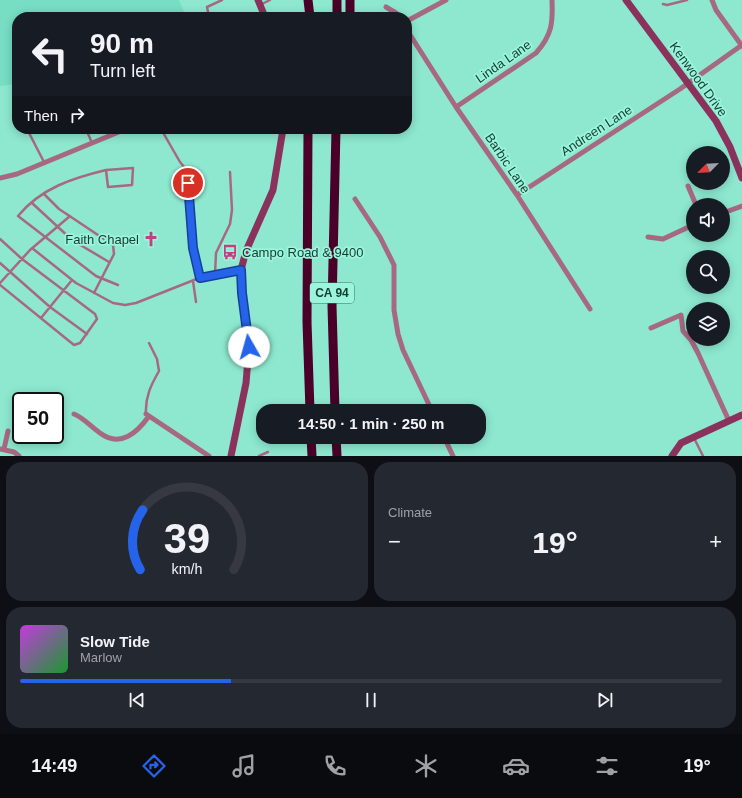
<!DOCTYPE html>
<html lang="en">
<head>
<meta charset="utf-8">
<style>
  :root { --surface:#171b24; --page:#242831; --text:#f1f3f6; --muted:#9ea1a6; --line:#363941; --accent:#2563eb }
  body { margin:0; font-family:Arial,sans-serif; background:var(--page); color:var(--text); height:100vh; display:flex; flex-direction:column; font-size:15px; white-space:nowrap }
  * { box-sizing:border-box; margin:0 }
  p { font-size:13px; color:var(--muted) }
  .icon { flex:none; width:22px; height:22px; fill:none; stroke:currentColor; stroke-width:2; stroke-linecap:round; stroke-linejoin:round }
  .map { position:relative; height:456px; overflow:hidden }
  .drawer { display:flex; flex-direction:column; gap:6px; padding:6px; background:#0d0f14; flex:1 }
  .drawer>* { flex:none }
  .guide { position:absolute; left:12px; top:12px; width:400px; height:122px; border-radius:16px; box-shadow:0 2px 10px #0003; background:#171b24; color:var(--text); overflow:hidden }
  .needle { width:26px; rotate:246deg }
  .buttons { position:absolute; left:686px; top:146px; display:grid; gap:8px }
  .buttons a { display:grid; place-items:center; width:44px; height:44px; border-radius:50%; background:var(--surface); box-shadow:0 2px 10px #0003; font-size:20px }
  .speed { position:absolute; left:12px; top:392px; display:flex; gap:8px; font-size:20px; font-weight:700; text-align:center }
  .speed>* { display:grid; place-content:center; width:52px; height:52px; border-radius:50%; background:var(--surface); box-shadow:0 2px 10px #0003; line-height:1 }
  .speed .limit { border:2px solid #111; border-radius:6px; background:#fff; color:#111 }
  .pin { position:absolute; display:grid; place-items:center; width:34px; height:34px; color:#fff; margin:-17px; border:2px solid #fff; border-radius:50%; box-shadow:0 1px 4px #0007 }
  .me { position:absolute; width:44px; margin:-22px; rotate:353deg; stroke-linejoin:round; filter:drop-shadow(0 0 3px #0008) }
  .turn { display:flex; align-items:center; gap:14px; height:84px; padding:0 12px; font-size:18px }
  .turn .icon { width:52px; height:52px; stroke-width:2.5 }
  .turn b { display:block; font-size:28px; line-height:34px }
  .then { display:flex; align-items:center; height:38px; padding:0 12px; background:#0003; gap:8px; font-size:15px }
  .big { font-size:30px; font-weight:600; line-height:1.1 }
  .drawer .widget { flex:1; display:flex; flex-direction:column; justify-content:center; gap:6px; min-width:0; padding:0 14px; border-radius:16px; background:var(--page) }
  .drawer .dial { align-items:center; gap:0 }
  .dial svg { height:104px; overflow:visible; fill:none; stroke:var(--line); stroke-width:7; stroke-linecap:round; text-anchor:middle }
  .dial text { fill:var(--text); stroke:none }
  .song { display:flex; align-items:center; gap:12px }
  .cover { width:48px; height:48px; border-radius:6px; background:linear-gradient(135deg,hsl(290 70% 55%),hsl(130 70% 35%)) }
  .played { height:4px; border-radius:2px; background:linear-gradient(90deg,var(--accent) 30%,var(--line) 30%) }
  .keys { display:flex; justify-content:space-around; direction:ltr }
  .heat { display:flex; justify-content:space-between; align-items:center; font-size:22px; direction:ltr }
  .drawer .tiles { flex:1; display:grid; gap:6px; grid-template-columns:1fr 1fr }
  .widget:last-child { grid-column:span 2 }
  .trip { position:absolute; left:256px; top:404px; width:230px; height:40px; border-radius:16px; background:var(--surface); box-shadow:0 2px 10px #0003; font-weight:600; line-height:40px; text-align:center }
  .tab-bar { display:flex; height:64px; justify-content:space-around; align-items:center; background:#090b0e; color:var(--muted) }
  .tab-bar .icon { width:28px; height:28px }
  .tab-bar .selected { color:var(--accent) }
  .tab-bar b { font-size:18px; color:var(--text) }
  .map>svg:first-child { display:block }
  .built { fill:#77dec3 }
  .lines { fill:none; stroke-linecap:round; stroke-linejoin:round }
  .lane { stroke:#a76982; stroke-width:2.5 }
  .street { stroke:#a76982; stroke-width:5 }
  .secondary { stroke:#8b325c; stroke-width:7 }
  .highway { stroke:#4a0028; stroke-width:9 }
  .route-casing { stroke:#184099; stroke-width:10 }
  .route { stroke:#2563eb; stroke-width:7 }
  .labels { text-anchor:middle; stroke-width:3.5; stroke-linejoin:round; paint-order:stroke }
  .shield { fill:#9af5dc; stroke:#3d7465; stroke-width:1 }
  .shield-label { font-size:12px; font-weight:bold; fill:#153c32 }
  .street-label { font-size:13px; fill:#153c32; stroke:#9af5dc }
  .poi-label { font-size:13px; fill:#153c32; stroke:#9af5dc; text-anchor:end }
</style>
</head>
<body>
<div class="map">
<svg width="742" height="456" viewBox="0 0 742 456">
  <rect width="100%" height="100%" fill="#8de8cf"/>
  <path class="built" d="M0,0H179L184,12L173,17H17V84L0,86Z"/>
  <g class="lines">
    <path class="lane" d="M663,4L667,5L687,0
      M260,5L270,0
      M209,17L207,7L222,0
      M27,129L44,162
      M86,129L92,143
      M161,129L180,162L185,168
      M133,168L132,185L108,187L106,170Z
      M106,170C73,178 41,188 18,216L96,276L118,285
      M188,183L193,248L200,278
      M44,194L59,209L113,245L114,254L94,293
      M32,203L72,240L109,262
      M0,239L22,259L95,314L97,319L80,343L74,345L0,285
      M32,248L76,283L113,303L125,305L136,303L199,278L240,270
      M0,263L50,307L87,334
      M215,274L216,253L230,224L232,210L230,172
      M193,281L196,302
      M0,283L30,250L70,216
      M41,318L72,280
      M146,414C145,397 151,385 159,371L157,359L149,343
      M694,438L703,456
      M259,456L268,452"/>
    <path class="street" d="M712,0L716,10L742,46
      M386,7L396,13L399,17
      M407,21L446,0
      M407,30L456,107L517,195L590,309
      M456,107L536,53C552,35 553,23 552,0
      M0,178L17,174L126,129
      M688,186L696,205
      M517,195L680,89L742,45
      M355,199L380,237L394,265V310L398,334L403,350L432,411
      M723,213L742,206
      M648,237L663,239L693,225
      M651,328L681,315L683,331L691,340L698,353L729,421
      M74,414C84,418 91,427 100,433C120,448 137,433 149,416
      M146,414L209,456
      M444,437L453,456
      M0,449L14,452L19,456
      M4,449L8,431"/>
    <path class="secondary" d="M258,0L265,17
      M626,0L716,121L730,147L742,178
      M231,456L246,383L249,347L242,293L241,270L246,251L273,190L283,129
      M672,456L681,443L742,415"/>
    <path class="highway" d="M308,0L310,17
      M337,17V0
      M350,17V0
      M308,129L307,322L310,411
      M335,411L332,306L336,129
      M311,437L312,456
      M336,437L337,456"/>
  </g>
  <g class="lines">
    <g class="route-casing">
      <path id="route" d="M188,183L193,248L200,278L241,270L242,293L249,347"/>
    </g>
    <use href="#route" class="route"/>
  </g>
  <defs>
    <g id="church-bare" transform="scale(1.2)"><path d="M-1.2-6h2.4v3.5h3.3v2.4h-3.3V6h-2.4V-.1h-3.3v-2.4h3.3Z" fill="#c53f80" stroke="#9af5dc" stroke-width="2.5" paint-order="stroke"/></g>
    <g id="bus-bare" transform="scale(1.2)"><path d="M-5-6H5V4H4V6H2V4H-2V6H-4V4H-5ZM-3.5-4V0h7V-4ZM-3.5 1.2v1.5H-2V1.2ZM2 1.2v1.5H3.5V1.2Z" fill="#c53f80" stroke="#9af5dc" stroke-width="2.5" paint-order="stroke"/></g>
  </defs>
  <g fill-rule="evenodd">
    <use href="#church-bare" x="151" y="239"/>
    <use href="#bus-bare" x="230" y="252"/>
  </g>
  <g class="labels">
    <rect class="shield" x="310" y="283" width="44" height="20" rx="3"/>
    <g class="shield-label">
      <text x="332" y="297">CA 94</text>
    </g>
    <g class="street-label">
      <text transform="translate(503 61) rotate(-35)" y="5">Linda Lane</text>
      <text transform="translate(699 79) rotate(54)" y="5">Kenwood Drive</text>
      <text transform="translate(596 130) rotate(-33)" y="5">Andreen Lane</text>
      <text transform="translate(508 163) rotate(56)" y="5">Barbic Lane</text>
    </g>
    <g class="poi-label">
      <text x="139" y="244">Faith Chapel</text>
      <text x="242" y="257" text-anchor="start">Campo Road &amp; 9400</text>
    </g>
  </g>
</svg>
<div class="buttons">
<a><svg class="needle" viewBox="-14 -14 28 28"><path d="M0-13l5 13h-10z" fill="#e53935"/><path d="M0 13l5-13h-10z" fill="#9ea1a6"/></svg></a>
<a><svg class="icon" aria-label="sound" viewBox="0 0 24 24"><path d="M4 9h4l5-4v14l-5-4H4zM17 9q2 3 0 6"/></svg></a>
<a><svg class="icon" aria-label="search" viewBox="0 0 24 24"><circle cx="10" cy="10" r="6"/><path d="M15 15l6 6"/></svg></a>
<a><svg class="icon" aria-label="layers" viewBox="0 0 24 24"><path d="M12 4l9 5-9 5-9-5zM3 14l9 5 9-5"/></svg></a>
</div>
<div class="speed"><div class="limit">50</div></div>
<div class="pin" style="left:188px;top:183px;background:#d93025"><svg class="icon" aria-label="arrive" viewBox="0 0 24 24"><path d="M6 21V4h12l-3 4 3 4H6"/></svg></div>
<svg class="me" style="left:249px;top:347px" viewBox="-20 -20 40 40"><circle r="19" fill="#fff"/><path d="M0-13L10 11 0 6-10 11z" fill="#2563eb"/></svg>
<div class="trip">14:50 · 1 min · 250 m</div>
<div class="guide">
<div class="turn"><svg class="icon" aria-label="left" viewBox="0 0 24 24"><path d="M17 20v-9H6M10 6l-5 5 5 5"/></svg><div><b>90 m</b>Turn left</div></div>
<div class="then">Then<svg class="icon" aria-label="right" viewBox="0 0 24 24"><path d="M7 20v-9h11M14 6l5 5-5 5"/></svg></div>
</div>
</div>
<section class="drawer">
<div class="tiles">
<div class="widget dial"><svg viewBox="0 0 100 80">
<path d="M14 69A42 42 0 1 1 86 69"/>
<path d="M14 69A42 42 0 0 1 16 23" stroke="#2563eb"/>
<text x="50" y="56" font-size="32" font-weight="700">39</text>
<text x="50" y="72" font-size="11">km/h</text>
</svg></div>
<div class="widget"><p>Climate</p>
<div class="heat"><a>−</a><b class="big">19°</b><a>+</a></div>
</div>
<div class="widget">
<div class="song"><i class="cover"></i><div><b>Slow Tide</b><p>Marlow</p></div></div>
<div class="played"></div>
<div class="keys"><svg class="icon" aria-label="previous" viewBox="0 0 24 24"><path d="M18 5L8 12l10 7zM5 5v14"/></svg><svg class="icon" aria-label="pause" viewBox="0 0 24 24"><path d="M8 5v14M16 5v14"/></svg><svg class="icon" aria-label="next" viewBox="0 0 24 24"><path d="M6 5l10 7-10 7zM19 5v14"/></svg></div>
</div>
</div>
</section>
<nav class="tab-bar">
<b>14:49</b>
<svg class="icon selected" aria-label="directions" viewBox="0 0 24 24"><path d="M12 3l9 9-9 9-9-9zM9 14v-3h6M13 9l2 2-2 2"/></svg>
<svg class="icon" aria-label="music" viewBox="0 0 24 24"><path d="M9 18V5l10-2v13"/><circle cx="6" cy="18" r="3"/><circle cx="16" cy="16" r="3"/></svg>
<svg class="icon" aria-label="phone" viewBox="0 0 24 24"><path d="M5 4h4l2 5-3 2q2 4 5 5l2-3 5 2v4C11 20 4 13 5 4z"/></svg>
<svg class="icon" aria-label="climate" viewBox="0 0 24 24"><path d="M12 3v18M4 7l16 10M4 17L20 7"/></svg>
<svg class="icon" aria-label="car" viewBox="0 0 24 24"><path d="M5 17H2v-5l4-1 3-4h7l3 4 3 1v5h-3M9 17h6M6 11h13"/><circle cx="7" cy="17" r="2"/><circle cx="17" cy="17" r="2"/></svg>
<svg class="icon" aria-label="filters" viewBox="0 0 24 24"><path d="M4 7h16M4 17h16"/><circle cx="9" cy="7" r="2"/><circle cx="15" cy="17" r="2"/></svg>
<b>19°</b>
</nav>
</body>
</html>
